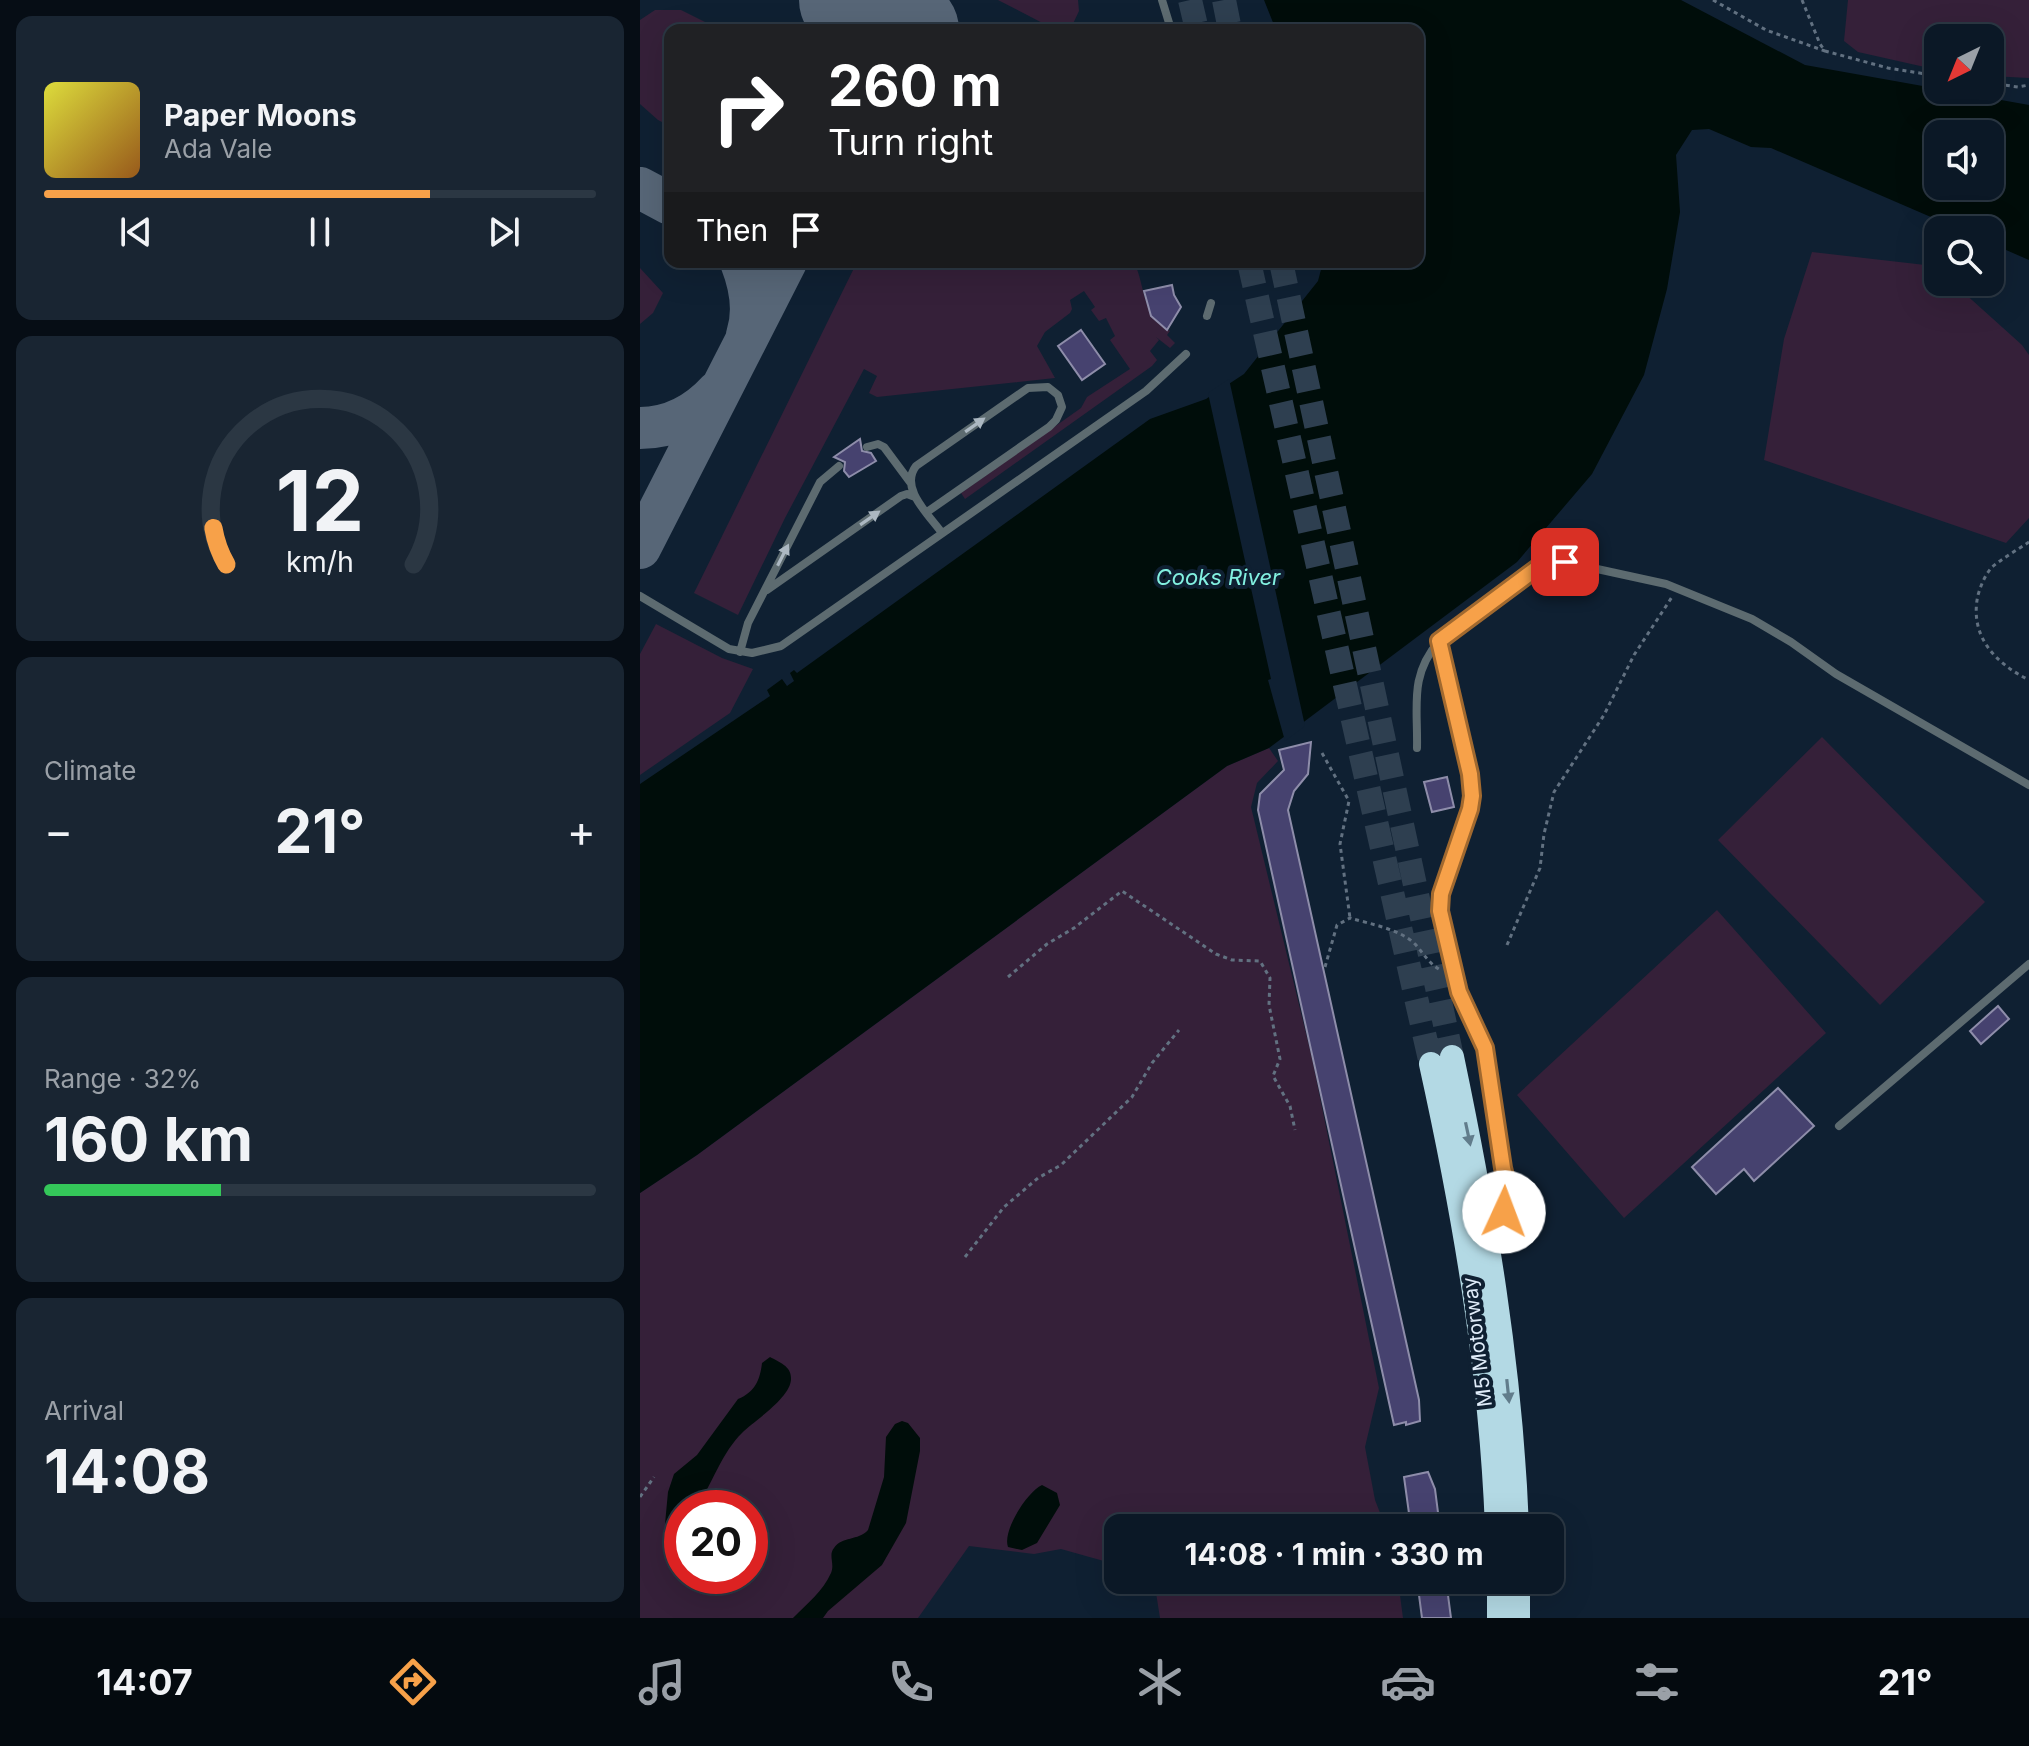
<!DOCTYPE html>
<html lang="en">
<head>
<meta charset="utf-8">
<style>
  :root { --surface:#0b1826; --page:#192532; --text:#f1f3f6; --muted:#9aa0a7; --line:#2b3743; --accent:#f7a149 }
  body { margin:0; font-family:Inter,sans-serif; background:var(--page); color:var(--text); height:100vh; display:flex; flex-direction:column; font-size:30px; white-space:nowrap }
  * { box-sizing:border-box; margin:0 }
  p { font-size:26px; color:var(--muted) }
  .icon { flex:none; width:44px; height:44px; fill:none; stroke:currentColor; stroke-width:2; stroke-linecap:round; stroke-linejoin:round }
  .map { position:relative; flex:1; overflow:hidden }
  .panel { display:flex; flex-direction:column; gap:16px; padding:16px; background:#060d15; width:640px }
  .panel>* { flex:none }
  .top-card { position:absolute; left:24px; top:24px; width:760px; height:244px; border-radius:16px; box-shadow:0 8px 32px #0002,0 0 0 2px var(--line); background:#202124; color:#fff; overflow:hidden }
  .needle { width:52px; rotate:223deg }
  .tools { position:absolute; left:1284px; top:24px; display:grid; gap:16px }
  .tools a { display:grid; place-items:center; width:80px; height:80px; border-radius:16px; background:var(--surface); box-shadow:0 8px 32px #0002,0 0 0 2px var(--line); font-size:40px }
  .speed { position:absolute; left:24px; top:1490px; display:flex; gap:16px; font-size:40px; font-weight:700; text-align:center }
  .speed>* { display:grid; place-content:center; width:104px; height:104px; border-radius:50%; background:var(--surface); box-shadow:0 8px 32px #0002,0 0 0 2px var(--line); line-height:1 }
  .speed .limit { border:12px solid #d22; background:#fff; color:#111 }
  .pin { position:absolute; display:grid; place-items:center; width:68px; height:68px; color:#fff; margin:-34px; border-radius:16px; box-shadow:0 4px 12px #0006 }
  .me { position:absolute; width:88px; margin:-44px; rotate:2deg; stroke-linejoin:round; filter:drop-shadow(0 0 6px #0008) }
  .turn { display:flex; align-items:center; gap:28px; height:168px; padding:0 32px; font-size:36px }
  .turn .icon { width:104px; height:104px; stroke-width:2.5 }
  .turn b { display:block; font-size:56px; line-height:68px }
  .then { display:flex; align-items:center; height:76px; padding:0 32px; background:#0003; gap:16px; font-size:30px }
  .big { font-size:60px; font-weight:700; line-height:1.1 }
  .panel .tile { flex:1; display:flex; flex-direction:column; justify-content:center; gap:12px; min-width:0; padding:0 28px; border-radius:16px; background:var(--page) }
  .panel .dial { align-items:center; gap:0 }
  .dial svg { height:208px; overflow:visible; fill:none; stroke:var(--line); stroke-width:7; stroke-linecap:round; text-anchor:middle }
  .dial text { fill:var(--text); stroke:none }
  .song { display:flex; align-items:center; gap:24px }
  .cover { width:96px; height:96px; border-radius:12px; background:linear-gradient(135deg,hsl(60 70% 55%),hsl(30 70% 35%)) }
  .played { height:8px; border-radius:4px; background:linear-gradient(90deg,var(--accent) 70%,var(--line) 70%) }
  .keys { display:flex; justify-content:space-around; direction:ltr }
  .heat { display:flex; justify-content:space-between; align-items:center; font-size:44px; direction:ltr }
  .charge { height:12px; border-radius:6px; background:linear-gradient(90deg,#34c759 32%,var(--line) 0) }
  .trip { position:absolute; left:464px; top:1514px; width:460px; height:80px; border-radius:16px; background:var(--surface); box-shadow:0 8px 32px #0002,0 0 0 2px var(--line); font-weight:700; line-height:80px; text-align:center }
  .tabs { display:flex; height:128px; justify-content:space-around; align-items:center; background:#040a0f; color:var(--muted) }
  .tabs .icon { width:56px; height:56px }
  .tabs .current { color:var(--accent) }
  .tabs b { font-size:36px; color:var(--text) }
  main { display:flex; flex:1; min-height:0 }
  .map>svg:first-child { display:block }
  .green { fill:#352039; fill-rule:evenodd }
  .water { fill:#000d0a; fill-rule:evenodd }
  .pier { fill:#0f2032 }
  .lines { fill:none; stroke-linecap:round; stroke-linejoin:round }
  .taxiway { stroke:#576677; stroke-width:42 }
  .runway { stroke:#576677; stroke-width:102 }
  .building { fill:#46426f; stroke:#8e8daa; stroke-width:2 }
  .motorway-tunnel { stroke:#2e3f50; stroke-width:24; stroke-dasharray:24 12; stroke-linecap:butt }
  .path { stroke:#627181; stroke-width:3; stroke-dasharray:4 4; stroke-linecap:butt }
  .service { stroke:#5d6b70; stroke-width:8 }
  .motorway { stroke:#b3d9e4; stroke-width:24 }
  .oneway { fill:#acb8c2 }
  .oneway2 { fill:#617c8b }
  .route-casing { stroke:#a1692f; stroke-width:20 }
  .route { stroke:#f7a149; stroke-width:14 }
  .labels { text-anchor:middle; stroke-width:8; stroke-linejoin:round; paint-order:stroke }
  .street-label { font-size:20px; fill:#e0ecf9; stroke:#0f2032 }
  .water-label { font-size:22px; font-style:italic; fill:#83f1e1; stroke:#0f2032 }
</style>
</head>
<body>
<main>
<section class="panel">
<div class="tile">
<div class="song"><i class="cover"></i><div><b>Paper Moons</b><p>Ada Vale</p></div></div>
<div class="played"></div>
<div class="keys"><svg class="icon" aria-label="previous" viewBox="0 0 24 24"><path d="M18 5L8 12l10 7zM5 5v14"/></svg><svg class="icon" aria-label="pause" viewBox="0 0 24 24"><path d="M8 5v14M16 5v14"/></svg><svg class="icon" aria-label="next" viewBox="0 0 24 24"><path d="M6 5l10 7-10 7zM19 5v14"/></svg></div>
</div>
<div class="tile dial"><svg viewBox="0 0 100 80">
<path d="M14 69A42 42 0 1 1 86 69"/>
<path d="M14 69A42 42 0 0 1 9 55" stroke="#f7a149"/>
<text x="50" y="56" font-size="32" font-weight="700">12</text>
<text x="50" y="72" font-size="11">km/h</text>
</svg></div>
<div class="tile"><p>Climate</p>
<div class="heat"><a>−</a><b class="big">21°</b><a>+</a></div>
</div>
<div class="tile"><p>Range · 32%</p><b class="big">160 km</b><div class="charge"></div></div>
<div class="tile"><p>Arrival</p><b class="big">14:08</b></div>
</section>
<div class="map">
<svg width="1389" height="1618" viewBox="0 0 1389 1618">
  <rect width="100%" height="100%" fill="#0f2032"/>
  <path class="green" d="M358,0H438L439,11L430,30H416Z
    M1208,0H1389V78L1350,76V38H1298V70L1218,52L1204,41Z
    M15,10H41L81,30H30V126L18,120L0,104V20Z
    M1172,252L1294,266L1298,269V282H1312L1382,345L1389,355V518L1366,543L1124,460L1144,339Z
    M217,262H251L253,265V262H494C506,287 501,316 530,331L527,335L535,343L530,348L516,337L519,340L510,351L517,360L512,366L325,499L321,493L441,408L447,397L490,369L470,340L475,336L466,318L459,321L451,310L455,307L444,291L430,300L432,309L430,313L405,332L397,346L415,378L237,397L229,393L237,376L224,369L145,518L98,615L54,593Z
    M0,268L23,293L13,313L0,324Z
    M16,624L82,658L113,669L90,713L0,775V654Z
    M1182,737L1345,902L1240,1005L1078,840Z
    M629,748L638,761L617,783L611,807L672,1058L739,1388L725,1447L735,1500L746,1528H478V1565L421,1549L394,1554L329,1546L278,1618H0V1193L57,1155L587,766ZM42,1508H110V1576H42Z
    M1077,910L1186,1033L984,1218L877,1095Z
    M514,1580H758L763,1618H520Z"/>
  <path class="water" d="M624,0H1041L1165,65L1389,105V260L1350,243V230H1321L1131,148L1111,147L1069,129L1052,130L1036,155L1040,212L1027,289L1004,375L952,474L877,562L629,748L587,766L57,1155L0,1193V784L130,696L127,690L142,679L147,686L154,681L150,673L154,670L157,673L510,419L566,399L604,374L678,281L683,262H778V30H636ZM1298,134H1350V186H1298Z
    M130,1357C139,1362 151,1366 151,1378C152,1397 115,1420 102,1433C83,1451 71,1485 57,1508H42V1534H32L25,1524L28,1492L34,1474L57,1455L98,1399C115,1392 120,1380 122,1363Z
    M262,1421L268,1423L280,1438V1451L266,1523L242,1565L188,1611L183,1618H153C167,1604 183,1591 191,1573C195,1564 188,1555 194,1548C202,1536 218,1541 228,1530L244,1477L246,1437L255,1424Z
    M402,1485L417,1493L420,1505L397,1543L382,1550L368,1547C362,1531 387,1492 402,1485Z"/>
  <path class="pier" d="M589,379L665,726L645,741L628,680L631,679L568,393Z"/>
  <g class="lines">
    <path class="taxiway" d="M199,0L211,15L216,30
      M0,188L30,204
      M101,262C110,285 115,310 107,335
      M0,428C32,428 57,414 78,391
      M0,548L146,262"/>
    <path class="runway" d="M210,0L268,30"/>
  </g>
  <path class="building" d="M532,285L534,295L541,307L527,330L511,316L504,291Z
    M441,330L465,364L442,380L418,346Z
    M220,439L222,451L231,453L236,461L209,477L204,471L205,462L194,457Z
    M671,742L668,774L654,791L648,810L779,1400L780,1421L766,1425V1422L754,1425L618,810L620,794L644,770L639,750Z
    M807,777L814,807L792,812L784,782Z
    M1358,1006L1369,1019L1341,1044L1330,1031Z
    M1138,1088L1174,1126L1114,1181L1104,1169L1076,1194L1052,1167Z
    M788,1472L795,1489L800,1528H771L764,1477Z
    M777,1580H806L811,1618H782Z"/>
  <g class="lines">
    <path class="motorway-tunnel" d="M550,0L557,30
      M584,0L590,30
      M609,262L791,1064
      M641,262L812,1057"/>
    <path class="path" d="M1073,0L1126,30L1185,51
      M1162,0L1180,44L1185,51L1248,68L1298,76
      M1350,83L1378,87L1389,85
      M1389,542C1377,550 1363,558 1352,567C1345,575 1341,585 1338,595C1329,636 1355,663 1389,680
      M682,753L709,801L700,844L710,918
      M867,945L900,868L904,834L914,792L964,715L994,655L1032,597
      M685,967L697,925L710,918C730,924 760,929 775,944C784,954 789,964 802,971
      M368,977L407,944L434,928L482,891L576,954L592,960L620,961L630,978L629,1005L640,1059L633,1076L650,1106L655,1130
      M325,1257L364,1207L398,1178L421,1165L492,1097L512,1063L539,1030
      M0,1497L14,1477"/>
    <path class="service" d="M522,0L530,26
      M567,316L571,303
      M227,447L238,444L244,447L270,482
      M287,512L409,427L416,420L422,407L418,395L408,387L388,388L276,466C259,488 289,515 302,533
      M127,590L261,496L267,494L275,497
      M0,596L89,649L112,653L141,646L506,391L546,354
      M799,641L830,774L832,796L830,809L801,894L800,911L819,992L845,1048L863,1168L871,1199L869,1210L845,1215
      M100,652L108,623L180,482L199,466
      M777,748C778,706 769,676 799,641L901,565L925,562L1026,584L1112,619L1151,642L1196,674L1389,785
      M1199,1126L1389,964"/>
    <path class="motorway" d="M812,1057C845,1215 871,1367 877,1528
      M791,1064C825,1218 851,1371 857,1528
      M859,1580V1618
      M878,1580V1618"/>
  </g>
  <defs><path id="oneway-solid" d="M-6-.8H1V-3.2L6.5 0L1 3.2V.8H-6Z" transform="scale(2)"/></defs>
  <g class="oneway">
    <use href="#oneway-solid" transform="translate(335 425) rotate(-35)"/>
    <use href="#oneway-solid" transform="translate(230 518) rotate(-35)"/>
    <use href="#oneway-solid" transform="translate(143 555) rotate(-63)"/>
  </g>
  <g class="oneway2">
    <use href="#oneway-solid" transform="translate(828 1134) rotate(78)"/>
    <use href="#oneway-solid" transform="translate(868 1391) rotate(84)"/>
  </g>
  <g class="lines">
    <g class="route-casing">
      <path id="route" d="M864,1212L869,1210L871,1199L863,1168L845,1048L819,992L800,911L801,894L830,809L832,796L830,774L799,641L901,565L925,562"/>
    </g>
    <use href="#route" class="route"/>
  </g>
  <g class="labels">
    <g class="street-label">
      <text transform="translate(837 1342) rotate(-97)" y="7">M5 Motorway</text>
    </g>
    <g class="water-label">
      <text x="578" y="585">Cooks River</text>
    </g>
  </g>
</svg>
<div class="tools">
<a><svg class="needle" viewBox="-14 -14 28 28"><path d="M0-13l5 13h-10z" fill="#e53935"/><path d="M0 13l5-13h-10z" fill="#9aa0a7"/></svg></a>
<a><svg class="icon" aria-label="sound" viewBox="0 0 24 24"><path d="M4 9h4l5-4v14l-5-4H4zM17 9q2 3 0 6"/></svg></a>
<a><svg class="icon" aria-label="search" viewBox="0 0 24 24"><circle cx="10" cy="10" r="6"/><path d="M15 15l6 6"/></svg></a>
</div>
<div class="speed"><div class="limit">20</div></div>
<div class="pin" style="left:925px;top:562px;background:#d93025"><svg class="icon" aria-label="arrive" viewBox="0 0 24 24"><path d="M6 21V4h12l-3 4 3 4H6"/></svg></div>
<svg class="me" style="left:864px;top:1212px" viewBox="-20 -20 40 40"><circle r="19" fill="#fff"/><path d="M0-13L10 11 0 6-10 11z" fill="#f7a149"/></svg>
<div class="trip">14:08 · 1 min · 330 m</div>
<div class="top-card">
<div class="turn"><svg class="icon" aria-label="right" viewBox="0 0 24 24"><path d="M7 20v-9h11M14 6l5 5-5 5"/></svg><div><b>260 m</b>Turn right</div></div>
<div class="then">Then<svg class="icon" aria-label="arrive" viewBox="0 0 24 24"><path d="M6 21V4h12l-3 4 3 4H6"/></svg></div>
</div>
</div>
</main>
<nav class="tabs">
<b>14:07</b>
<svg class="icon current" aria-label="directions" viewBox="0 0 24 24"><path d="M12 3l9 9-9 9-9-9zM9 14v-3h6M13 9l2 2-2 2"/></svg>
<svg class="icon" aria-label="music" viewBox="0 0 24 24"><path d="M9 18V5l10-2v13"/><circle cx="6" cy="18" r="3"/><circle cx="16" cy="16" r="3"/></svg>
<svg class="icon" aria-label="phone" viewBox="0 0 24 24"><path d="M5 4h4l2 5-3 2q2 4 5 5l2-3 5 2v4C11 20 4 13 5 4z"/></svg>
<svg class="icon" aria-label="climate" viewBox="0 0 24 24"><path d="M12 3v18M4 7l16 10M4 17L20 7"/></svg>
<svg class="icon" aria-label="car" viewBox="0 0 24 24"><path d="M5 17H2v-5l4-1 3-4h7l3 4 3 1v5h-3M9 17h6M6 11h13"/><circle cx="7" cy="17" r="2"/><circle cx="17" cy="17" r="2"/></svg>
<svg class="icon" aria-label="filters" viewBox="0 0 24 24"><path d="M4 7h16M4 17h16"/><circle cx="9" cy="7" r="2"/><circle cx="15" cy="17" r="2"/></svg>
<b>21°</b>
</nav>
</body>
</html>
